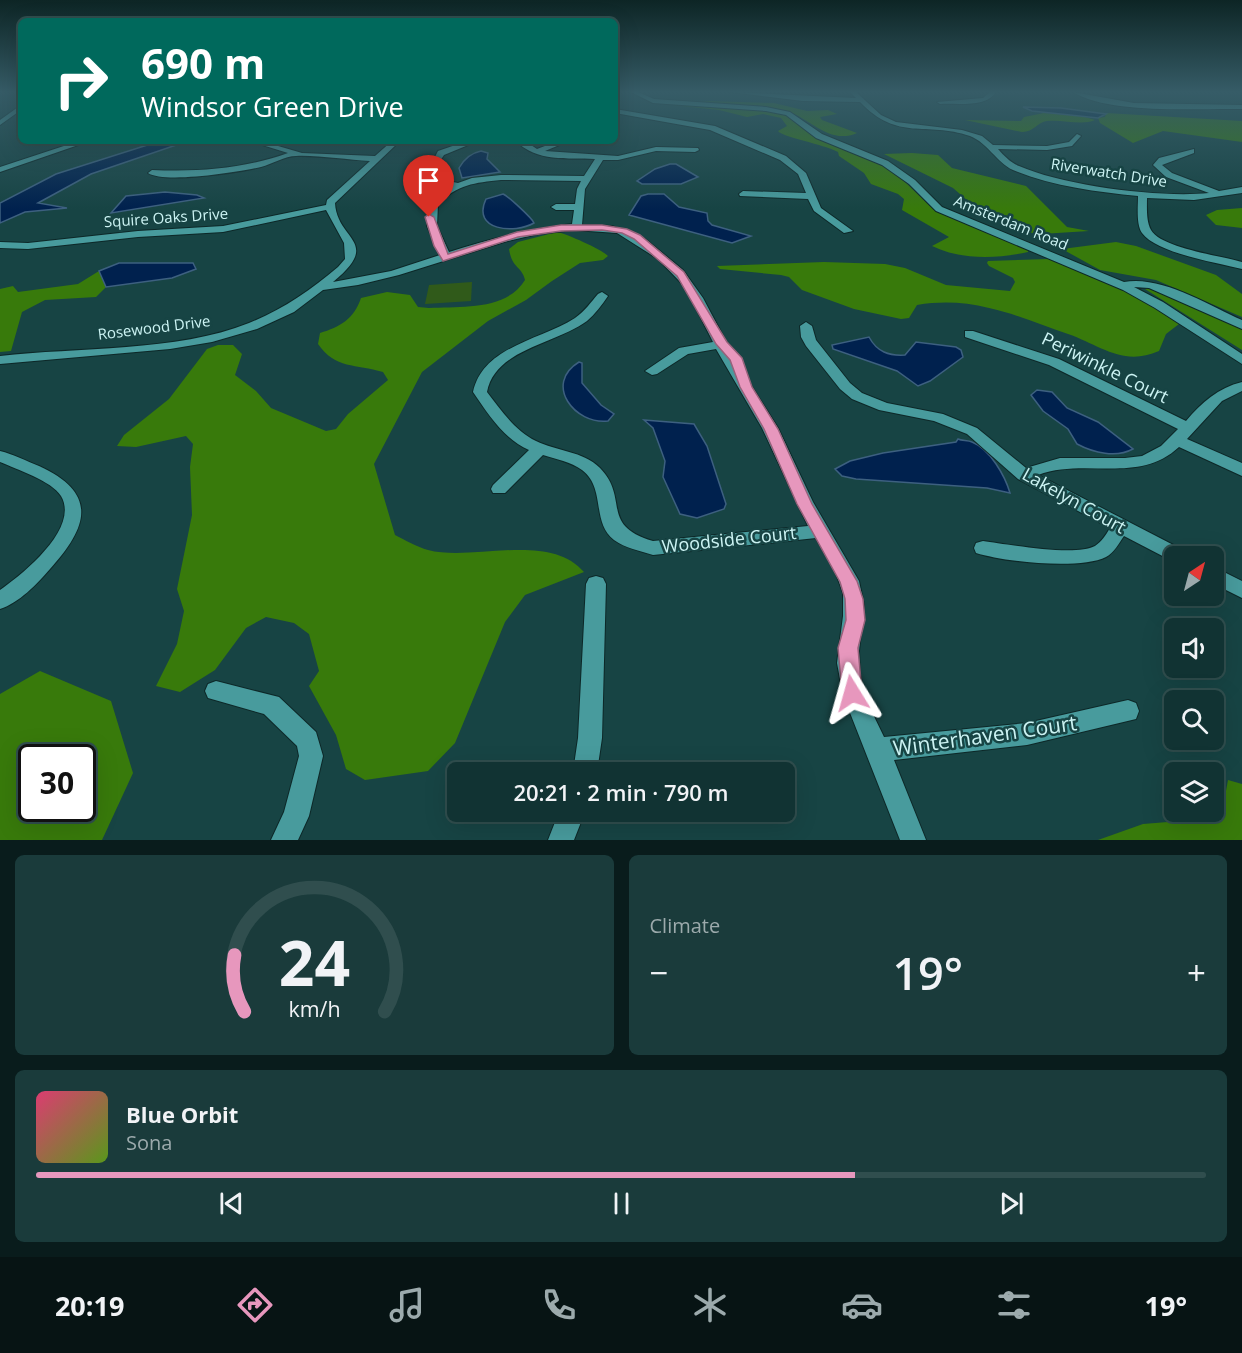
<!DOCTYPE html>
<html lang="en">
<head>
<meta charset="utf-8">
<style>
  :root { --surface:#133; --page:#1a3b3b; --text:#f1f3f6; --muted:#9caaac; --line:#304e4e; --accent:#e797bd }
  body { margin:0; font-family:"Open Sans",sans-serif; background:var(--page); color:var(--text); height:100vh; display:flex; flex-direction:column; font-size:22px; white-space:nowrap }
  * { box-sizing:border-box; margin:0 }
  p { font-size:20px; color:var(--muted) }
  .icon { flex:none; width:33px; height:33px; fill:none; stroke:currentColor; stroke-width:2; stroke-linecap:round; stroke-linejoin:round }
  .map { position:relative; height:840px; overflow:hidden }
  .panel { display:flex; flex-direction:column; gap:15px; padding:15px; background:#091c1c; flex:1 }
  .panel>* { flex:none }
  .guide { position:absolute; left:18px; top:18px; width:600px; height:126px; border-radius:9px; box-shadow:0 6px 24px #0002,0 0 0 2px var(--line); background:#00695c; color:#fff; overflow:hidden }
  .needle { width:39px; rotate:36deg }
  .fabs { position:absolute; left:1164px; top:546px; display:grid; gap:12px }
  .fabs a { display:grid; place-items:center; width:60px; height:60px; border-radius:9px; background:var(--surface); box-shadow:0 6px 24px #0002,0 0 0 2px var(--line); font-size:30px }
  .speed { position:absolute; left:18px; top:744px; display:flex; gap:12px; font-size:30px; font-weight:700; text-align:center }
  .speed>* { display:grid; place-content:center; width:78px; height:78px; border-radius:50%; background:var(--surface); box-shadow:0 6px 24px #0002,0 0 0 2px var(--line); line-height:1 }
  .speed .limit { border:3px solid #111; border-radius:9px; background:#fff; color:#111 }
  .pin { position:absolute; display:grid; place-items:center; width:51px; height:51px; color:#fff; margin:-62px -26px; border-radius:50% 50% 50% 0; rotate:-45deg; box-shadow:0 0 6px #0007 }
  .pin .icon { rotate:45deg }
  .me { position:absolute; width:66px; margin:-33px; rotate:352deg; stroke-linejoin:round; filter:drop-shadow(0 0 4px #0008) }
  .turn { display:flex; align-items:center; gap:21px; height:126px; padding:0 24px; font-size:27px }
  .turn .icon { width:78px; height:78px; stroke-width:2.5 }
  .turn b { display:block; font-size:42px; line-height:51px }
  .big { font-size:45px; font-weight:600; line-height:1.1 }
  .panel .tile { flex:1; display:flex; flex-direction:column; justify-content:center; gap:9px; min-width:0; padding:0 21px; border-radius:9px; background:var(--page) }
  .panel .dial { align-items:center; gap:0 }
  .dial svg { height:156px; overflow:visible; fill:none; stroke:var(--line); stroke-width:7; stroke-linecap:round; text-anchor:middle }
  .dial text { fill:var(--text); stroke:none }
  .song { display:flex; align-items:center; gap:18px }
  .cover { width:72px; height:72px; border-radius:9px; background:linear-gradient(135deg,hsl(340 70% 55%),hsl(90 70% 35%)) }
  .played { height:6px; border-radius:3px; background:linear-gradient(90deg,var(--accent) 70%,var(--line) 70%) }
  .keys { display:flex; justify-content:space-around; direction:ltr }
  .heat { display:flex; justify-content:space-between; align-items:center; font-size:33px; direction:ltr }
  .panel .tiles { flex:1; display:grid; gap:15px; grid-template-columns:1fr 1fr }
  .tile:last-child { grid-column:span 2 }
  .trip { position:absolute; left:447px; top:762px; width:348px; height:60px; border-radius:9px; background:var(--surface); box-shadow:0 6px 24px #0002,0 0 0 2px var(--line); font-weight:600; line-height:60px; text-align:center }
  .menu { display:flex; height:96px; justify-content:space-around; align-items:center; background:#071414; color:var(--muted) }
  .menu .icon { width:42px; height:42px }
  .menu .selected { color:var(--accent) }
  .menu b { font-size:27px; color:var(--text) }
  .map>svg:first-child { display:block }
  .green { fill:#305a1a }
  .forest { fill:#387a0b; fill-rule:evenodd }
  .water { fill:#00214e; stroke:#3d6080; stroke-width:1.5 }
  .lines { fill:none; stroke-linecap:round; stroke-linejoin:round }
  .minor-casing { stroke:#0d2828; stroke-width:2 }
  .minor { fill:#489b9d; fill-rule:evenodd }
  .route { fill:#e797bd; stroke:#96627b; stroke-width:1.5 }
  .labels { text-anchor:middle; stroke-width:5; stroke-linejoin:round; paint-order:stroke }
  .far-street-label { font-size:15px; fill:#ccf3f3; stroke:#174444 }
  .street-label { font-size:18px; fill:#ccf3f3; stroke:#174444 }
  .near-street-label { font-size:21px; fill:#ccf3f3; stroke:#174444 }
</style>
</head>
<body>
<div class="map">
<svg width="1242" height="840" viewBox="0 0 1242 840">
  <rect width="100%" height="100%" fill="#174444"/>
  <path class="green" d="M472,282L471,301L425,304L429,285Z"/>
  <path class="forest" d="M709,101L774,103L807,111L828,110L837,114L820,117L822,120L857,133C830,145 811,119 789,112C761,102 729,108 700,102Z
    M654,103L751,108L787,115L810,134L877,161L903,180L934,210L1028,249V252C997,259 960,260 932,246L949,237L902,210L904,199L898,194L871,184L864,173L839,156L838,152C823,144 782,137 778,131L787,126L781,118L763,114L747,117L719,110Z
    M1044,113L1082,116L1095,120C1081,126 1063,119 1047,121C1037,122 1034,132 1022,132L965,120L1021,121L1024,117Z
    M1106,113L1242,121V142L1163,131L1133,143L1100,123L1098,118L1105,117Z
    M912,153L938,155L952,168L1026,186L1067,227L1089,231L1041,234L1023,232L975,207L953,188L884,154Z
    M1242,208V228L1216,225L1206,215L1217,210Z
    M557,232C567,234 601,249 608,256L603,260L580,263L552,281L526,300L488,321L422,372L374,464L395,535C405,540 417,547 428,550C473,562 549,531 584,572L525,595L505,622L455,743L428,771L365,780L346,769L336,735L309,686L319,671L309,634L294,623L266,617L246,628L215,670L180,692L156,686L177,644L184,611L177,589L192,515L190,467L193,444L186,436L136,447L117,446L124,435L169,399L207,349L218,345H233L242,354L235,375L256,391L271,408L326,431L336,429L348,414L388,380L383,372C356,364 335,369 318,344L320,333C340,327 354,319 361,298L387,292L410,295L418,307L429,308C461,306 506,311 525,280C522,266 512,269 509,249L518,242Z
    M1116,242L1136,246L1216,275L1242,294V317L1156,280L1100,270L1062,249Z
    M1049,259C1083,268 1154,300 1179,324L1166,334L1159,351C1123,367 1100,345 1068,334C1042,325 1016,314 989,308C964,302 942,301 917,305L909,318L901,319L854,309L802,290L789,277L781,275L720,269L717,266L824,262L885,264L905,268L946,285L1010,291L1015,282L1013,278L989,266L987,263L988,261Z
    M99,271L106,287L96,297L45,300L22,312L11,351L0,352V289L13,286L18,292L78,284Z
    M1148,288L1242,328V350L1145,289Z
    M40,671L111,701L133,773L102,840H0V694ZM32,758H82V808H32Z
    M1228,780L1242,784V840H1098L1143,824L1217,818L1223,807Z"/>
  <path class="water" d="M1023,107L1061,108L1106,114L1098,118L1032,111Z
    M160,141H188L91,174L38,203L67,208L25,212L0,223V203L56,174Z
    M481,151L488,153L487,159L500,172L462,178L459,168C464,159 471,153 481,151Z
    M670,164H676L698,177L681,184H642L637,181L655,169Z
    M165,192L197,195L204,198L111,213L126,196Z
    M503,194C508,196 532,218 534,223C515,234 471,231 486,199Z
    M648,194H664L679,207L707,213L708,221L712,225L751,236L732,243L629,215L641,196Z
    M119,263H193L196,269L172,278L106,287L99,271Z
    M869,337C877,352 889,356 905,355L916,342L956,347L961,350L963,357L930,381L918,386L897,371L833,349L832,345Z
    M579,362L582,363V383L601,405L614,414L608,421C575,425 543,384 579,362Z
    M1037,390L1052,392L1067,408L1098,422L1133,449C1116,458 1094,453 1077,444L1068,429L1043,411L1031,395Z
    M644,420L694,424L707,446L726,504L724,509L697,518L680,514L663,477L665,461L653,428Z
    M958,439C962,441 968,440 972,442C990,449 1005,476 1010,493L987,488L856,479L842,476L835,469L850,461L883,453L956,442Z"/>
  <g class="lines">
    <g class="minor-casing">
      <path id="minor" d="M631,92H638L654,99L766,107L790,112L822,134L888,161L915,180L942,207L1124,282C1161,275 1208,305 1242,320V329L1149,288L1134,287L1163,302L1242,354V364L1155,308L1123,290L936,211L909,184L882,165L816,138L786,115L766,111L653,103Z
        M731,92L856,98L850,92H856L881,115L896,122L962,130L982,136L993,145L1047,146L1069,142L1077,134L1081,136L1072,146L1047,150L998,149C1004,156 1011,163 1019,166C1065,186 1160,198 1209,193L1166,177L1153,165L1159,158L1194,149V153L1162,165L1172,173L1219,191L1242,187V193L1194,200L1147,198C1147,207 1146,221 1151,230C1161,248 1222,256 1242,262V269C1218,263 1156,253 1142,233C1136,224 1138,207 1138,196C1097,192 1051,186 1013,170C996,162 988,143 970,136C926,121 898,142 860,102L803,101Z
        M990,92H996C986,108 958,103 940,104L937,102L983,98Z
        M1073,92L1134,103L1242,105V109C1197,108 1110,115 1073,92Z
        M21,105V110L0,125V120Z
        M615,109L715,126L786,156L806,173L821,208L853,231L844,233L814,211L808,199L740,196L739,194L743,191L806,193L798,174L780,160L710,130L615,113Z
        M79,141H90L0,172V167Z
        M249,141H261L302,153L375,156L392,141H400L335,203C337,241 383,241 333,282L391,271L440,255L427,226L429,204L449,186L432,183L425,176L438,151L467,141H478L444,155L433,172L438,179L458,183L472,178L501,175L584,176L595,159C568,158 536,162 516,141H525L537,149L558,141H569L545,151L618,156L656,147L698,148L699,150L695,152L656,151L618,160H603L585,189L582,225L612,226L645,239L683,270L703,298L740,368L778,428L813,502L859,581L864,605L859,651L860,675L868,704L884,737L1027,723L1128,700L1136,703L1139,711L1136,719L1027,745L894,760L926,840H900L843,695L837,663L843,616V593L835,571L816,538L653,555C640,551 625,548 614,540C591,522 606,488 582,470C571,462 556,459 543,455L505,493H493L491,489L493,485L529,450C504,439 488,414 473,392C483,346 541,340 575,318C585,311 591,302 598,294L602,292L608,296C602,305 595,314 587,321C556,344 495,349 487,392C501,410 515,431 536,441C556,451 583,451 600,468C630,499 599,525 653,541L808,526L762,428L716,349L688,354L657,374L652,375L645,371L679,348L713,342L686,288L658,259L617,233L574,230L538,234L504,242L399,275L358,285L323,290L294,312L257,329L212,342L170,349L0,364V356C77,347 177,352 249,323C282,310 311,290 338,267L345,259L344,243L326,210L223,232L138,237L28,249L0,248V242L28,243L138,231L223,226L326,205L327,200L370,161C347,160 318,155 296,156C285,156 272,164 261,167C240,172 164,184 148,173L152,170C199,172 243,169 288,153ZM501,180L581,181L577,189L575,204H556L551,207L556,210H574L572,224C530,229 490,239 449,252L437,226L438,204C458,184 474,183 501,180Z
        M806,322L812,326L816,340L850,383L862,393L887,403L943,414L977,428L1026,468L1060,458H1125L1142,456L1161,446L1178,429L1049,365L965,337V331H973L1059,359L1186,421C1202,402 1218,388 1242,382V391L1222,401L1187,439L1242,463V476L1179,447C1138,485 1085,457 1038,475L1185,551L1187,556H1174V562L1124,536C1119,543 1114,553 1106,557C1080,570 1005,562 976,553L974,548L976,543L983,541C1006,544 1075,557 1095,546C1101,542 1106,535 1110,528L1018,479L967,434L934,421L879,410L852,399L840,389L806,346L801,337L800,326Z
        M0,451C13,454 26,461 39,466C98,493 89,526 50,569C37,584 19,603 0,609V590C23,574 80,528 61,496C52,481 16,469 0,462Z
        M1214,567L1242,581V598L1214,584Z
        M596,576L603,578L606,584L602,738L597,772H573L578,738L586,584L589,578Z
        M216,681L279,697L316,732L323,756L309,816L298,840H271L284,812L299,756L297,746L264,714L208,698L205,691L208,684Z
        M559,812H585L574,840H548Z"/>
    </g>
    <use href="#minor" class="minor"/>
  </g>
  <linearGradient id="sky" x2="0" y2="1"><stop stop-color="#0d2525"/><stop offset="0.44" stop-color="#365c67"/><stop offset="1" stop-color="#365c67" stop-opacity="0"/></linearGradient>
  <rect width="1242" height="209" fill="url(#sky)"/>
  <path class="route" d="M429,214L434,217L448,254L517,232L561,225H602L627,229L640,235L684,272L727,342L742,358L752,387L778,429L812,504L857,581L863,599L865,620L858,648L862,693L859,700L852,702L845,700L842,693L838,648L846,620L845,599L840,582L797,504L764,429L740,387L730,360L716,344L677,276L634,239L622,233L602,230L561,231L518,237L443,261L434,246L425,217Z"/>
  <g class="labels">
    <g class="far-street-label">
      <text transform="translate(1109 173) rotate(9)" y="5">Riverwatch Drive</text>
      <text transform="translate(166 218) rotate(-4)" y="5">Squire Oaks Drive</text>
      <text transform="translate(1011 223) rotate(22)" y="5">Amsterdam Road</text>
      <text transform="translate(154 328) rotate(-7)" y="5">Rosewood Drive</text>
    </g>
    <g class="street-label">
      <text transform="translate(1105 368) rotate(26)" y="6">Periwinkle Court</text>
      <text transform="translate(1074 501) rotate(29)" y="6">Lakelyn Court</text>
      <text transform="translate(729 540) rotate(-6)" y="6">Woodside Court</text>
    </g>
    <g class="near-street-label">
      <text transform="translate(985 736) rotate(-8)" y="7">Winterhaven Court</text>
    </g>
  </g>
</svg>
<div class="fabs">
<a><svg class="needle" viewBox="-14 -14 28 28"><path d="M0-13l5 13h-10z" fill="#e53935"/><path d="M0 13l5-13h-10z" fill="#9caaac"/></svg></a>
<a><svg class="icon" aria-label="sound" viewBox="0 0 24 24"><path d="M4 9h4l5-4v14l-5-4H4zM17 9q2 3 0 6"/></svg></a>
<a><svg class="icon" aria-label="search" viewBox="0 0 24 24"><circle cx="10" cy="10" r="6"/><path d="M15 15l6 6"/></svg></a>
<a><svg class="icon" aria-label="layers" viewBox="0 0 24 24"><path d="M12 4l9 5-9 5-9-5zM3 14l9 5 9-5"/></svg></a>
</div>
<div class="speed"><div class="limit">30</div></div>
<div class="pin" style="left:429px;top:217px;background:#d93025"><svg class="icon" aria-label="arrive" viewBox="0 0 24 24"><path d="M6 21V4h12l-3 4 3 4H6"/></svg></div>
<svg class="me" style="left:852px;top:693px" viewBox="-20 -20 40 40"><path d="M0-17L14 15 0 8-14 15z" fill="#e797bd" stroke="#fff" stroke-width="4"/></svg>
<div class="trip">20:21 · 2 min · 790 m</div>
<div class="guide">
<div class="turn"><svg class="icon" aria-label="right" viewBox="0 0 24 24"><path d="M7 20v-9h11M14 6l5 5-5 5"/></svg><div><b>690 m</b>Windsor Green Drive</div></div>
</div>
</div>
<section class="panel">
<div class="tiles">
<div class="tile dial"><svg viewBox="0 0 100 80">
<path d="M14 69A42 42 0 1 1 86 69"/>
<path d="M14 69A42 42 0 0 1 9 40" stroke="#e797bd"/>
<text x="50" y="56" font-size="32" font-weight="700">24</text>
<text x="50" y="72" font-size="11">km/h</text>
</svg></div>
<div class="tile"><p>Climate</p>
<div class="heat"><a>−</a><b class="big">19°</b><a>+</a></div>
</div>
<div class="tile">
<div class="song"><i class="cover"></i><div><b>Blue Orbit</b><p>Sona</p></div></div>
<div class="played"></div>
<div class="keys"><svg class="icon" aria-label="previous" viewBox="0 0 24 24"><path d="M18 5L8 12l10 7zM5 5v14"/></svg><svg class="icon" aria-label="pause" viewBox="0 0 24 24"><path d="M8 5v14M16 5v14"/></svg><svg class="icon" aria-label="next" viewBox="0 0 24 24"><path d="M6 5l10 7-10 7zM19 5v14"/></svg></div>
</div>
</div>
</section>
<nav class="menu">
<b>20:19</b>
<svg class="icon selected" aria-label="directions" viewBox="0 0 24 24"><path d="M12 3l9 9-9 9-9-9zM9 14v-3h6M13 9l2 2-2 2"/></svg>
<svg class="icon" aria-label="music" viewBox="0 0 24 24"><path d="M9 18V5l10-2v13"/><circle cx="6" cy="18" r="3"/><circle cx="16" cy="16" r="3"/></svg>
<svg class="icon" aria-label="phone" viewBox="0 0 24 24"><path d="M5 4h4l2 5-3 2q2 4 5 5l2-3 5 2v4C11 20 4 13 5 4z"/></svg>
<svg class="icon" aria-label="climate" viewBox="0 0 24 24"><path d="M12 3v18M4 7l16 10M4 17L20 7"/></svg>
<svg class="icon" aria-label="car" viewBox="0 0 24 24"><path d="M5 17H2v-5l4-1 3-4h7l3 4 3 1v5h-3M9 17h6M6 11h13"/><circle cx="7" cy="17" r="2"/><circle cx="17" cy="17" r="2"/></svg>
<svg class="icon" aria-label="filters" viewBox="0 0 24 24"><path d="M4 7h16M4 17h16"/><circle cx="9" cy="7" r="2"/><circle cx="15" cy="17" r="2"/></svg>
<b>19°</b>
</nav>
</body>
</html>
